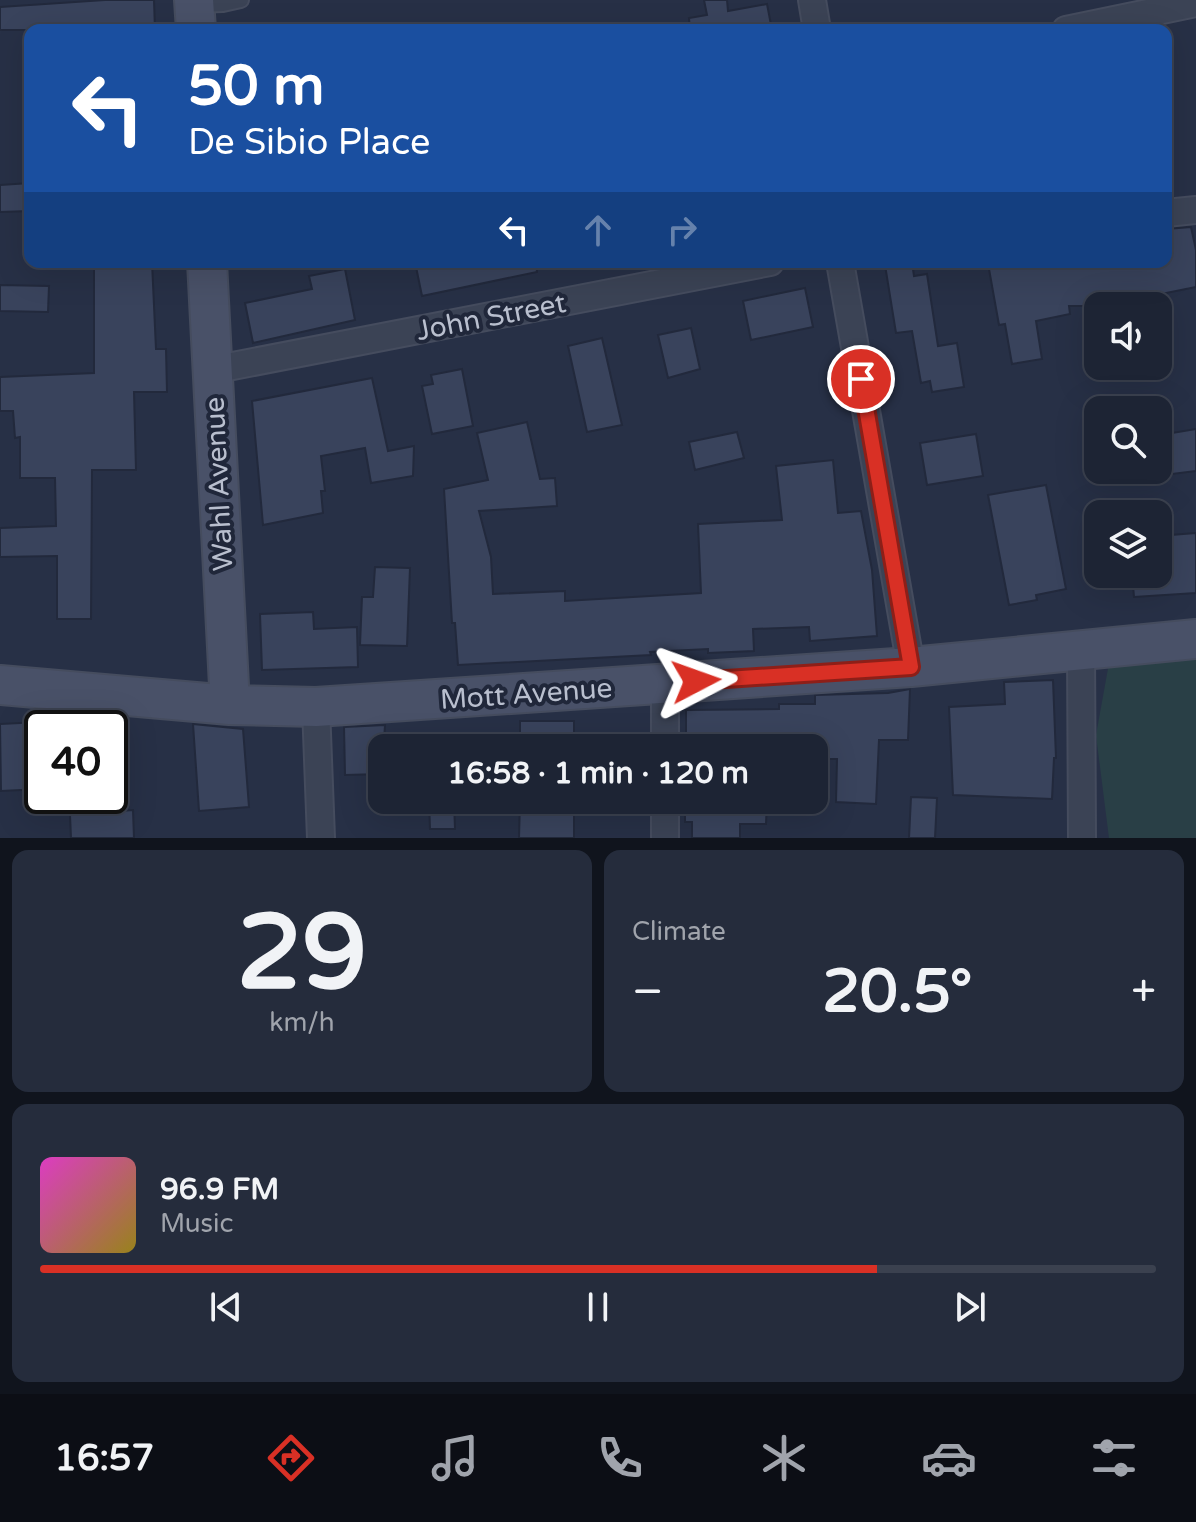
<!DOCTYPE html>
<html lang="en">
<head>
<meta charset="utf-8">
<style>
  :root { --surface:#1d2434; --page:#252c3c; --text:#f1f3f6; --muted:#a0a4ac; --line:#3b414f; --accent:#d93025 }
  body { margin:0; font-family:"Varela Round",sans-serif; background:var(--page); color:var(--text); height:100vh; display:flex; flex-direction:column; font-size:30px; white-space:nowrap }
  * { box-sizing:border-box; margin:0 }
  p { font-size:26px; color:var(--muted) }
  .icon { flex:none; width:44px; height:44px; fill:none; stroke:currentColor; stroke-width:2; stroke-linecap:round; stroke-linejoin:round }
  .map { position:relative; height:838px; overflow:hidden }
  .panel { display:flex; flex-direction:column; gap:12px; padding:12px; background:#10141d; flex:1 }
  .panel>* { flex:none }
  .banner { position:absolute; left:24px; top:24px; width:1148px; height:244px; border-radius:16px; box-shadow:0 8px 32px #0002,0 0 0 2px var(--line); background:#1a4fa0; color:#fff; overflow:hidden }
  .controls { position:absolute; left:1084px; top:292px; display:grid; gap:16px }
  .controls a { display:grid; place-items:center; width:88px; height:88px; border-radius:16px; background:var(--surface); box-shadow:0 8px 32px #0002,0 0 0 2px var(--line); font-size:40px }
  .speed { position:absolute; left:24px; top:710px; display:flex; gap:16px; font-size:40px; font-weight:700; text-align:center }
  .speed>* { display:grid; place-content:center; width:104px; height:104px; border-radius:50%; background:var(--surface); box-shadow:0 8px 32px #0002,0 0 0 2px var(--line); line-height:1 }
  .speed .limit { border:4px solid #111; border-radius:12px; background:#fff; color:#111 }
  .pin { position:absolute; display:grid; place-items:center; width:68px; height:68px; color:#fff; margin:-34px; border:4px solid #fff; border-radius:50%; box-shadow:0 2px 8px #0007 }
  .me { position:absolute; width:88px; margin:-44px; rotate:86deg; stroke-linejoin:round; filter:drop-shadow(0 0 6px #0008) }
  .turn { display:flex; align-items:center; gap:28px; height:168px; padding:0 32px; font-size:36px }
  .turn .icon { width:104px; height:104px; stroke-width:2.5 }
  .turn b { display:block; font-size:56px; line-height:68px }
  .lanes { display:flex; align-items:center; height:76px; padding:0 32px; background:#0003; justify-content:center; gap:40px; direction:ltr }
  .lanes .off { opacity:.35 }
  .big { font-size:60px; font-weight:800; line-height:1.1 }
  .panel .card { flex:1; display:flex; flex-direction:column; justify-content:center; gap:12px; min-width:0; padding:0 28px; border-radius:16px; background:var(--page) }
  .panel .dial { align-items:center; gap:0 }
  .dial b { font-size:104px; line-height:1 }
  .song { display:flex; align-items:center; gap:24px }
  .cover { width:96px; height:96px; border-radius:12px; background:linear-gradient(135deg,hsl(310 70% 55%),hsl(50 70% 35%)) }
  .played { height:8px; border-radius:4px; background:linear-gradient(90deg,var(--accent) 75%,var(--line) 75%) }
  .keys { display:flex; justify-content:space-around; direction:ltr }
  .heat { display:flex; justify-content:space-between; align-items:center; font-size:44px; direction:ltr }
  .panel .tiles { flex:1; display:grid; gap:12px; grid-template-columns:1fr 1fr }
  .card:last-child { grid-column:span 2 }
  .trip { position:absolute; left:368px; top:734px; width:460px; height:80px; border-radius:16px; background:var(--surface); box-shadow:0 8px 32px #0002,0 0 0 2px var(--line); font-weight:800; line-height:80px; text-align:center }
  .tabs { display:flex; height:128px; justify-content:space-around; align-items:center; background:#0c0e15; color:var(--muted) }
  .tabs .icon { width:56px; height:56px }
  .tabs .current { color:var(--accent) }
  .tabs b { font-size:36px; color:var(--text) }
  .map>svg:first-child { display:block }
  .green { fill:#293f46 }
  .building { fill:#39435c; stroke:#22293c; stroke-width:2 }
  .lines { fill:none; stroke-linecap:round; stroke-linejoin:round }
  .lane-casing { stroke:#454c5e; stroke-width:18 }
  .street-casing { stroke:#454c5e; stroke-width:30 }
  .secondary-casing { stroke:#454c5e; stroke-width:42 }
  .lane { stroke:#3b4355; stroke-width:14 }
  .street { stroke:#3b4355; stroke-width:26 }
  .secondary { stroke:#495168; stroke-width:38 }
  .route-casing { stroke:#8d1f18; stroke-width:20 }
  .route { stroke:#d93025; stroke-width:14 }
  .labels { text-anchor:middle; stroke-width:8; stroke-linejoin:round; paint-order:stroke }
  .street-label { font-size:28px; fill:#b9bfce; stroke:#20273a }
</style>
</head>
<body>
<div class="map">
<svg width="1196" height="838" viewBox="0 0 1196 838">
  <rect width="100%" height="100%" fill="#273046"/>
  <path class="green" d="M1196,654V838H1109L1096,735L1109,663Z"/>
  <path class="building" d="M105,0H154L155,30H0V7Z
    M704,0H727L728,11L767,4L772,30H690L689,18L707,15Z
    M30,183V211L0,212V185Z
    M1191,227L1196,250V287L1146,297L1147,306H1069L1070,314L1036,321L1042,359L1012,364L1005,324L999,325L989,269L1036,262H1166V229Z
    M94,262H152L156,349H166L167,392H134L136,470H92L91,619H57V556L0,557V528L56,526L55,478H20V437L15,438L13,411H0V377L94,373Z
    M415,262H536L537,272L422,296Z
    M912,262L914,276L927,274L938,346L957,343L964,387L932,392L930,381L921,383L912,331L896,333L885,265Z
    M345,269L355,320L253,343L245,303L312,289L309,276Z
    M0,285L49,286L48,312L0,311Z
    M805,288L813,327L751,340L743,301Z
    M691,328L700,369L668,378L658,335Z
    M602,338L622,425L587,432L568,346Z
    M462,369L473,426L432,434L422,386L433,384L431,375Z
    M372,378L388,451L414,446L413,476L371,483L365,448L321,456L325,491H321L323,513L263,525L252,401Z
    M527,422L540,479L555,478L557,506L479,511L491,557L493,594L565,591V601L701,593L698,524L782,520L776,466L833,460L838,513L861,511L872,570L877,636L810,641L809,627L753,629L754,651L708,653V649L650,652L651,655L458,665L455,623H452L444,489L488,480L477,433Z
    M1196,429V471L1172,474L1166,434Z
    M737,432L744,458L695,470L689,442Z
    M976,434L983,476L927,485L920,443Z
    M1046,485L1066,589L1036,595L1037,600L1009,605L988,495Z
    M1196,533V593L1134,597L1132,574H1158V536Z
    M375,567L410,568L407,646L360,645L362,597H373Z
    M313,612L314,629L357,627L358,667L262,670L260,614Z
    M1053,680L1056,758H1054L1052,799L953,795L949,707L1005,704L1004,682Z
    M910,689L908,740H879L876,804L836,802L837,759H815V748H686V710L779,709V704H815V695L888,693Z
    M520,721H574V748H520Z
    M40,722L42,789L1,791L0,724Z
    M193,724L243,729L249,807L199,811Z
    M385,725L382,774L345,775L344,727Z
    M911,797L937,798L935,838H909Z
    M429,800H454L455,829H430Z
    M520,800H574V838H519Z
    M685,800H767L766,824H740V838H692V822H685Z
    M133,810L134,838H71L70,815Z"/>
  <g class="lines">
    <g class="lane-casing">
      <path id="lane" d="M195,5L223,4L241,0"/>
    </g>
    <g class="street-casing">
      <path id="street" d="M812,0L817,30
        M1066,30L1196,3
        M1166,213L1196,210
        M840,262L911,667
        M212,370L770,262
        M1081,649L1082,838
        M665,683V748
        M316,707L321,838
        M665,800V838"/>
    </g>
    <g class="secondary-casing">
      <path id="secondary" d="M194,0L196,30
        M207,262L230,705
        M0,685L230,705L316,707L911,667L1196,639"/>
    </g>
    <use href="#lane" class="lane"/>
    <use href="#street" class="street"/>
    <use href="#secondary" class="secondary"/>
  </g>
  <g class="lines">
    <g class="route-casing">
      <path id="route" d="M696,681L911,667L861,379"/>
    </g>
    <use href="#route" class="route"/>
  </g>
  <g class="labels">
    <g class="street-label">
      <text transform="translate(491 316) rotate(-11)" y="10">John Street</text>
      <text transform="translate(218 484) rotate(-93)" y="10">Wahl Avenue</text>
      <text transform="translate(526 693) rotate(-4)" y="10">Mott Avenue</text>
    </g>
  </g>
</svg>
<div class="controls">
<a><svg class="icon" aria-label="sound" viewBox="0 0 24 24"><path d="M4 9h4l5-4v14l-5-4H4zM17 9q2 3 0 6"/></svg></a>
<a><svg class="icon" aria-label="search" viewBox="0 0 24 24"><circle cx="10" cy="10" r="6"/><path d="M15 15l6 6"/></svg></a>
<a><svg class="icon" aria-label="layers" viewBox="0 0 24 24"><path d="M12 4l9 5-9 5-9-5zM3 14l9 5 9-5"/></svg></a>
</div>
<div class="speed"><div class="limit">40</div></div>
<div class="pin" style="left:861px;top:379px;background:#d93025"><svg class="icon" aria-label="arrive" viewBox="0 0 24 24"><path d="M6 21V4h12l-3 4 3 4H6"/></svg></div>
<svg class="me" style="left:696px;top:681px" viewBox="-20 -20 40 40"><path d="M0-17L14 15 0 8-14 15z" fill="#d93025" stroke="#fff" stroke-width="4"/></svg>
<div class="trip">16:58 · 1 min · 120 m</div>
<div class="banner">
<div class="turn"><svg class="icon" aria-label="left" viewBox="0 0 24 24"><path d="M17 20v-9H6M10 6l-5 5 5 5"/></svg><div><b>50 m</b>De Sibio Place</div></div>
<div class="lanes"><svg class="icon" aria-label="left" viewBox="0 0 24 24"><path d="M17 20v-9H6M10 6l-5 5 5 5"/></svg><svg class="icon off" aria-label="ahead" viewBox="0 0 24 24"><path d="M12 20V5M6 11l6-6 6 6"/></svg><svg class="icon off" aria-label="right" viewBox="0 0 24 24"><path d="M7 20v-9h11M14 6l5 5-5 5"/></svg></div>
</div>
</div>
<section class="panel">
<div class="tiles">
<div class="card dial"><b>29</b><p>km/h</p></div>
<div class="card"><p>Climate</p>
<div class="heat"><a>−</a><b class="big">20.5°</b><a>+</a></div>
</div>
<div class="card">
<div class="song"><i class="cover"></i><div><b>96.9 FM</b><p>Music</p></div></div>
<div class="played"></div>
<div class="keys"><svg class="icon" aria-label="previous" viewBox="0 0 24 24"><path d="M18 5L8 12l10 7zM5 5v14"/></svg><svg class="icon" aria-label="pause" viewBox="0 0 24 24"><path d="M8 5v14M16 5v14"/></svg><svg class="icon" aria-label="next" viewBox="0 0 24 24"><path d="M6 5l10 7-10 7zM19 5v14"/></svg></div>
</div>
</div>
</section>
<nav class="tabs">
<b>16:57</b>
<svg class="icon current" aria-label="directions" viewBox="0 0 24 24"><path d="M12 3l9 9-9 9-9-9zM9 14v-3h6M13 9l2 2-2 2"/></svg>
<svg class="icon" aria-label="music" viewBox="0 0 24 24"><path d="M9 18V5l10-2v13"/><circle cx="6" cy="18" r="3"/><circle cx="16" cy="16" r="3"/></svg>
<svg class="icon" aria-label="phone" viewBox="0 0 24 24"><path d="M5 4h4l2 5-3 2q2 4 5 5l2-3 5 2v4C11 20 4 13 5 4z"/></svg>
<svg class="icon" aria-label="climate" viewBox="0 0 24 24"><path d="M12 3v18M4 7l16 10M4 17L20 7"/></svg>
<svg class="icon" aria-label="car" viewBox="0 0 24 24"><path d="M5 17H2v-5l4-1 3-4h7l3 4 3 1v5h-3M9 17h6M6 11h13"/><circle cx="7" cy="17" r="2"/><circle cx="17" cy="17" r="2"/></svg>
<svg class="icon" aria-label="filters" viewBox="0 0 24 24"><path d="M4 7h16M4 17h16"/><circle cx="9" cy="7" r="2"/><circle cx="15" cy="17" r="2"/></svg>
</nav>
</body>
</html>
